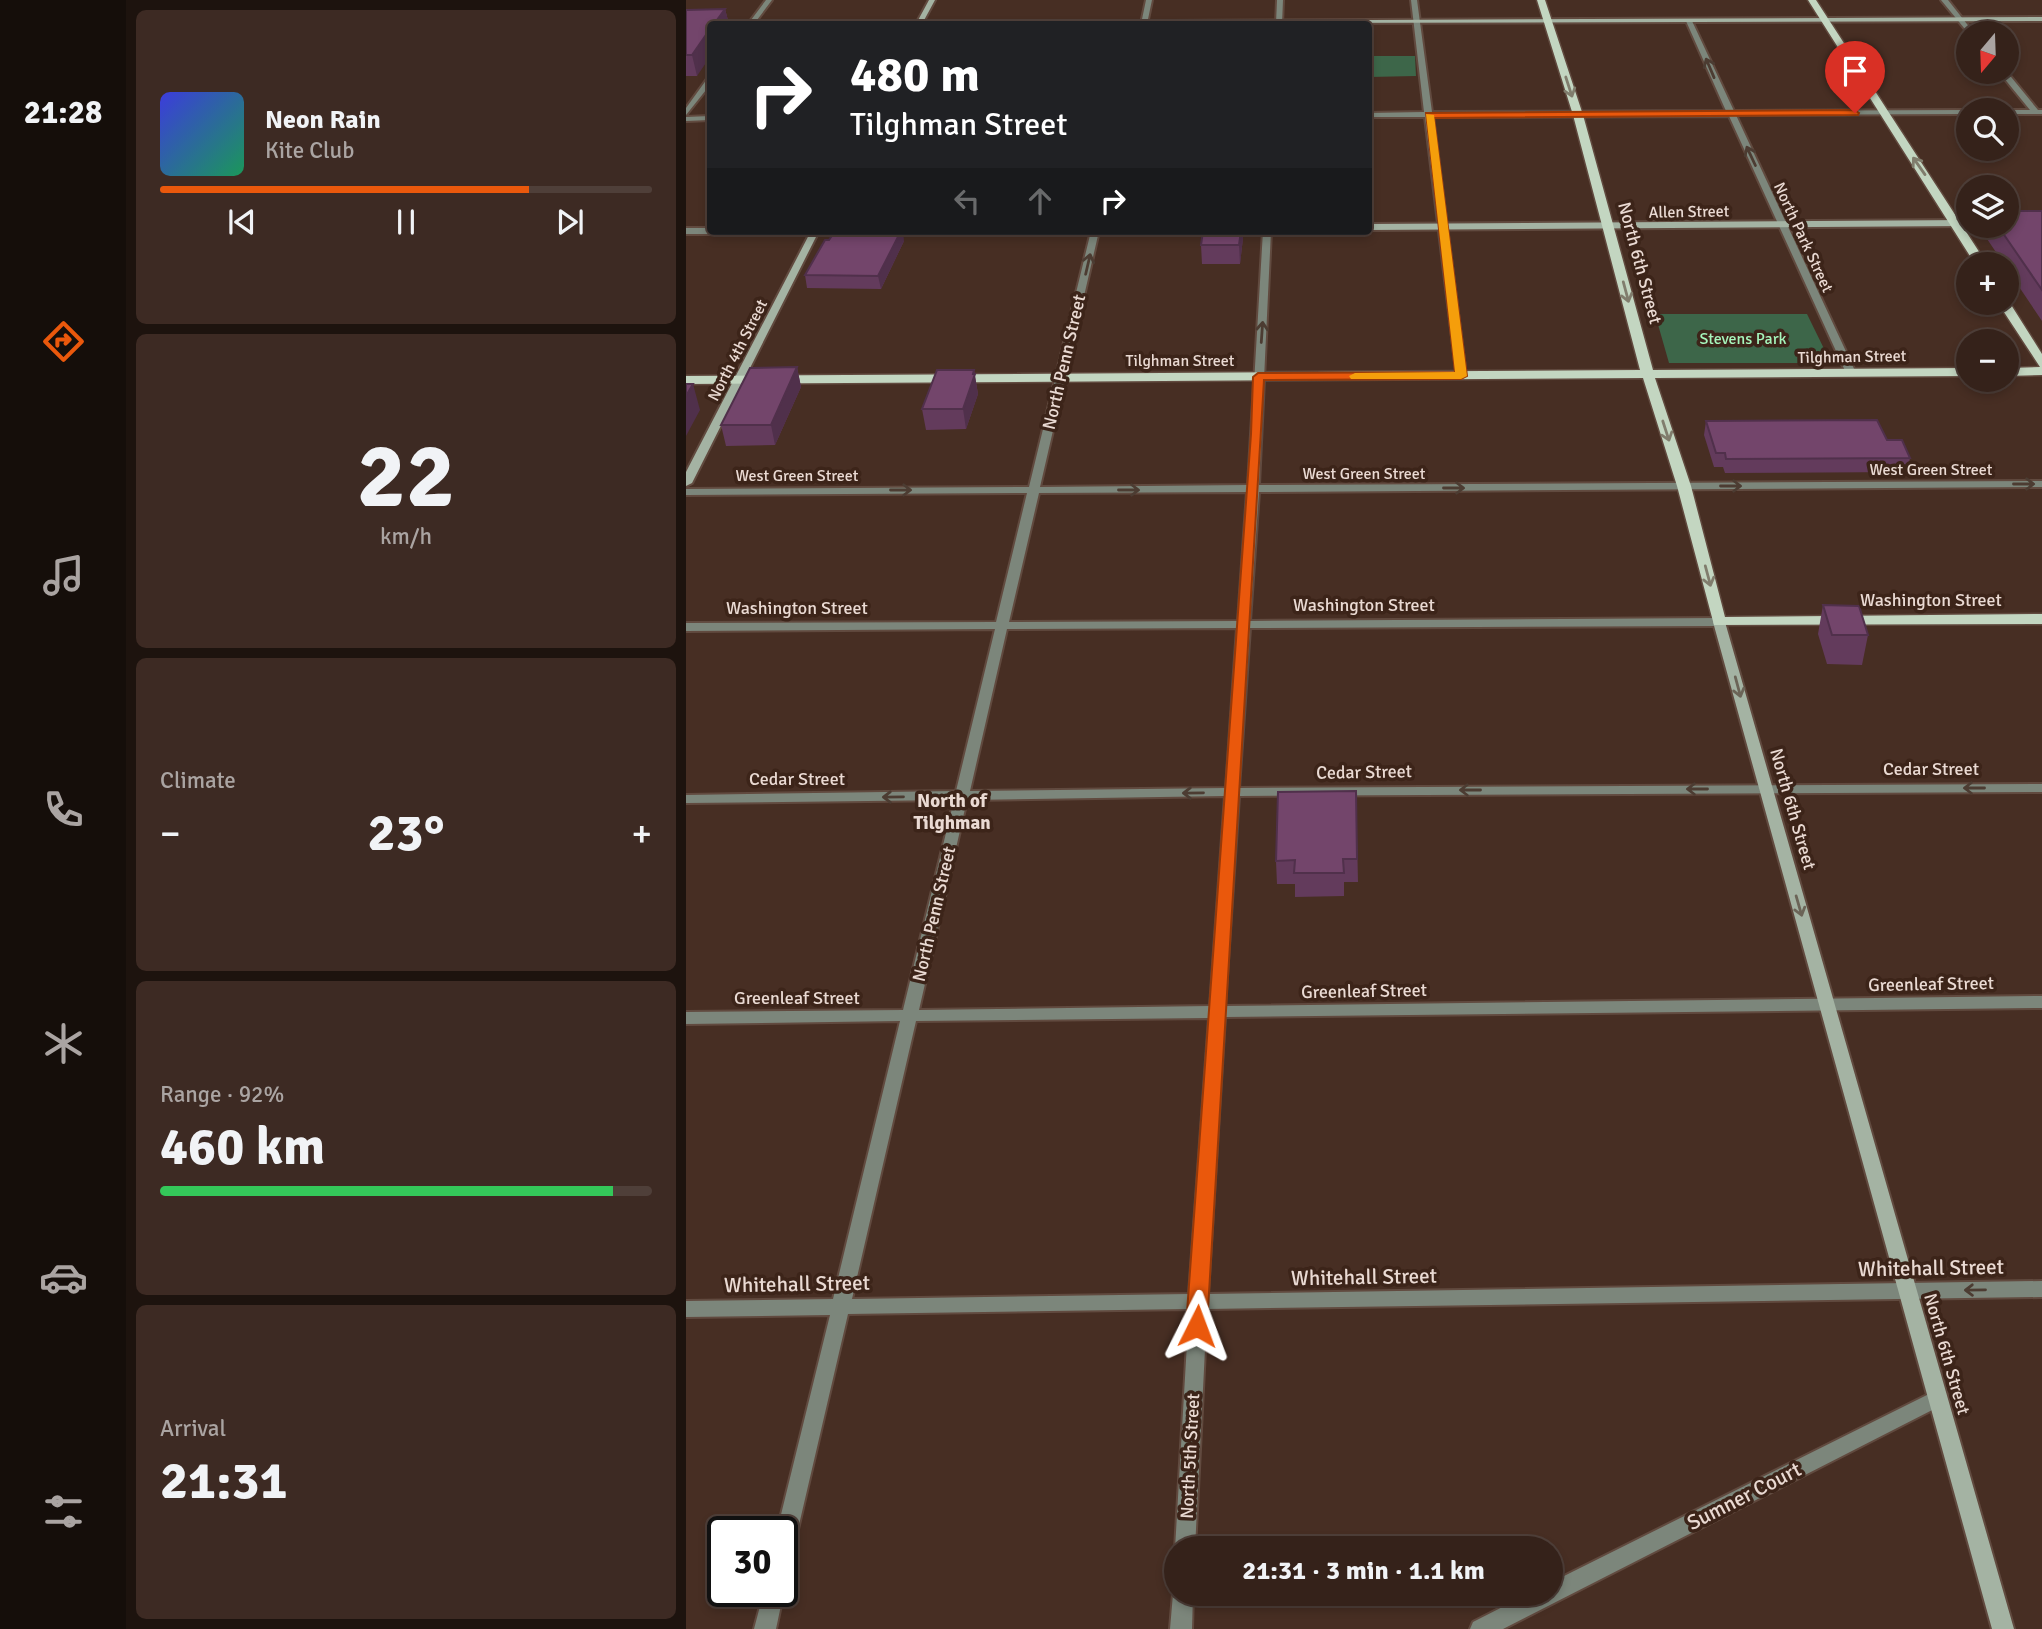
<!DOCTYPE html>
<html lang="en">
<head>
<meta charset="utf-8">
<style>
  :root { --surface:#35221a; --page:#3d2a23; --text:#f1f3f6; --muted:#aaa4a2; --line:#4f3f39; --accent:#ea580c }
  body { margin:0; font-family:Signika,sans-serif; background:var(--page); color:var(--text); height:100vh; display:flex; flex-direction:column; font-size:26px; white-space:nowrap }
  * { box-sizing:border-box; margin:0 }
  p { font-size:23px; color:var(--muted) }
  .icon { flex:none; width:38px; height:38px; fill:none; stroke:currentColor; stroke-width:2; stroke-linecap:round; stroke-linejoin:round }
  .map { position:relative; flex:1; overflow:hidden }
  .sheet { display:flex; flex-direction:column; gap:10px; padding:10px; background:#1d130e; width:560px }
  .sheet>* { flex:none }
  .guide { position:absolute; left:21px; top:21px; width:665px; height:214px; border-radius:7px; box-shadow:0 4px 10px #0003,0 0 0 2px var(--line); background:#202124; color:#fff; overflow:hidden }
  .needle { width:46px; rotate:199deg }
  .controls { position:absolute; left:1270px; top:21px; display:grid; gap:14px }
  .controls a { display:grid; place-items:center; width:63px; height:63px; border-radius:50%; background:var(--surface); box-shadow:0 4px 10px #0003,0 0 0 2px var(--line); font-size:35px }
  .speed { position:absolute; left:21px; top:1516px; display:flex; gap:14px; font-size:35px; font-weight:700; text-align:center }
  .speed>* { display:grid; place-content:center; width:91px; height:91px; border-radius:50%; background:var(--surface); box-shadow:0 4px 10px #0003,0 0 0 2px var(--line); line-height:1 }
  .speed .limit { border:4px solid #111; border-radius:10px; background:#fff; color:#111 }
  .pin { position:absolute; display:grid; place-items:center; width:60px; height:60px; color:#fff; margin:-72px -30px; border-radius:50% 50% 50% 0; rotate:-45deg; box-shadow:0 0 7px #0007 }
  .pin .icon { rotate:45deg }
  .me { position:absolute; width:77px; margin:-38px; rotate:3deg; stroke-linejoin:round; filter:drop-shadow(0 0 5px #0008) }
  .turn { display:flex; align-items:center; gap:24px; height:147px; padding:0 28px; font-size:32px }
  .turn .icon { width:91px; height:91px; stroke-width:2.5 }
  .turn b { display:block; font-size:49px; line-height:60px }
  .lanes { display:flex; align-items:center; height:66px; padding:0 28px; background:#0003; justify-content:center; gap:35px; direction:ltr }
  .lanes .off { opacity:.35 }
  .big { font-size:52px; font-weight:700; line-height:1.1 }
  .sheet .card { flex:1; display:flex; flex-direction:column; justify-content:center; gap:10px; min-width:0; padding:0 24px; border-radius:10px; background:var(--page) }
  .sheet .dial { align-items:center; gap:0 }
  .dial b { font-size:91px; line-height:1 }
  .song { display:flex; align-items:center; gap:21px }
  .cover { width:84px; height:84px; border-radius:10px; background:linear-gradient(135deg,hsl(240 70% 55%),hsl(150 70% 35%)) }
  .played { height:7px; border-radius:4px; background:linear-gradient(90deg,var(--accent) 75%,var(--line) 75%) }
  .keys { display:flex; justify-content:space-around; direction:ltr }
  .heat { display:flex; justify-content:space-between; align-items:center; font-size:38px; direction:ltr }
  .charge { height:10px; border-radius:5px; background:linear-gradient(90deg,#34c759 92%,var(--line) 0) }
  .trip { position:absolute; left:478px; top:1536px; width:399px; height:70px; border-radius:35px; background:var(--surface); box-shadow:0 4px 10px #0003,0 0 0 2px var(--line); font-weight:700; line-height:70px; text-align:center }
  main { display:flex; flex:1; min-height:0 }
  .tab-bar { display:flex; flex-direction:column; width:126px; justify-content:space-around; align-items:center; background:#150e0a; color:var(--muted) }
  .tab-bar .icon { width:49px; height:49px }
  .tab-bar .selected { color:var(--accent) }
  .tab-bar b { font-size:32px; color:var(--text) }
  .map>svg:first-child { display:block }
  .green { fill:#3d6649 }
  .lines { fill:none; stroke-linecap:round; stroke-linejoin:round }
  .street-casing { stroke:#614a3f; stroke-width:4 }
  .secondary-casing { stroke:#614a3f; stroke-width:4 }
  .primary-casing { stroke:#614a3f; stroke-width:3 }
  .street { fill:#7c867b; fill-rule:evenodd }
  .secondary { fill:#a4b3a3; fill-rule:evenodd }
  .primary { fill:#c3d6c1; fill-rule:evenodd }
  .wall { fill:#633b5c }
  .shaded-wall { fill:#50304b }
  .building { fill:#73456b; stroke:#50304b; stroke-width:2 }
  .oneway { stroke:#4c3c32 }
  .oneway2 { stroke:#807d6d }
  .oneway3 { stroke:#6b6457 }
  .route { fill:#ea580c; stroke:#983908; stroke-width:2 }
  .slow { fill:#f59e0b }
  .labels { text-anchor:middle; stroke-width:7; stroke-linejoin:round; paint-order:stroke }
  .far-street-label { font-size:16px; fill:#eadad3; stroke:#3c2419 }
  .far-park-label { font-size:16px; fill:#a6f6bc; stroke:#3c2419 }
  .street-label { font-size:18px; fill:#eadad3; stroke:#3c2419 }
  .neighbourhood-label { font-size:19px; font-weight:bold; fill:#eadad3; stroke:#3c2419 }
  .near-street-label { font-size:21px; fill:#eadad3; stroke:#3c2419 }
</style>
</head>
<body>
<main>
<nav class="tab-bar">
<b>21:28</b>
<svg class="icon selected" aria-label="directions" viewBox="0 0 24 24"><path d="M12 3l9 9-9 9-9-9zM9 14v-3h6M13 9l2 2-2 2"/></svg>
<svg class="icon" aria-label="music" viewBox="0 0 24 24"><path d="M9 18V5l10-2v13"/><circle cx="6" cy="18" r="3"/><circle cx="16" cy="16" r="3"/></svg>
<svg class="icon" aria-label="phone" viewBox="0 0 24 24"><path d="M5 4h4l2 5-3 2q2 4 5 5l2-3 5 2v4C11 20 4 13 5 4z"/></svg>
<svg class="icon" aria-label="climate" viewBox="0 0 24 24"><path d="M12 3v18M4 7l16 10M4 17L20 7"/></svg>
<svg class="icon" aria-label="car" viewBox="0 0 24 24"><path d="M5 17H2v-5l4-1 3-4h7l3 4 3 1v5h-3M9 17h6M6 11h13"/><circle cx="7" cy="17" r="2"/><circle cx="17" cy="17" r="2"/></svg>
<svg class="icon" aria-label="filters" viewBox="0 0 24 24"><path d="M4 7h16M4 17h16"/><circle cx="9" cy="7" r="2"/><circle cx="15" cy="17" r="2"/></svg>
</nav>
<section class="sheet">
<div class="card">
<div class="song"><i class="cover"></i><div><b>Neon Rain</b><p>Kite Club</p></div></div>
<div class="played"></div>
<div class="keys"><svg class="icon" aria-label="previous" viewBox="0 0 24 24"><path d="M18 5L8 12l10 7zM5 5v14"/></svg><svg class="icon" aria-label="pause" viewBox="0 0 24 24"><path d="M8 5v14M16 5v14"/></svg><svg class="icon" aria-label="next" viewBox="0 0 24 24"><path d="M6 5l10 7-10 7zM19 5v14"/></svg></div>
</div>
<div class="card dial"><b>22</b><p>km/h</p></div>
<div class="card"><p>Climate</p>
<div class="heat"><a>−</a><b class="big">23°</b><a>+</a></div>
</div>
<div class="card"><p>Range · 92%</p><b class="big">460 km</b><div class="charge"></div></div>
<div class="card"><p>Arrival</p><b class="big">21:31</b></div>
</section>
<div class="map">
<svg width="1356" height="1629" viewBox="0 0 1356 1629">
  <rect width="100%" height="100%" fill="#472e23"/>
  <path class="green" d="M683,56H729L730,76L683,77Z
    M969,314H1121L1145,363H983Z"/>
  <g class="lines">
    <g class="street-casing">
      <path id="street" d="M80,0H86L68,24H62Z
        M460,0H466L461,24H455Z
        M591,0H597L596,24H590Z
        M725,0H731L746,112L1040,111L1000,21L1003,19L1006,21L1048,111L1283,110H1285H1283V114L1050,115L1170,373L1169,375L1160,373L1043,116L747,117L780,376L771,378L739,117H682V113L738,112Z
        M1255,0H1262L1288,33L1283,34Z
        M1313,72H1321L1352,110H1356V114H1321V110H1319H1344Z
        M21,79H24V85L0,115V108Z
        M24,116V120L0,121V117Z
        M0,228H24V231H41L37,234H0Z
        M405,231H413L354,487L562,485L577,231H585L573,485L1356,481V487L573,492L564,621L1033,618L1039,622L1033,626L564,628L553,788L1356,784V792L553,796L539,1006L1356,996V1008L539,1017L522,1294L1356,1281V1297L521,1309L509,1549H490V1552L489,1549L503,1309L162,1314L106,1555L103,1562L96,1565V1531H91L144,1315L0,1317V1301L147,1299L214,1021L0,1024V1012L217,1010L268,800L0,803V795L270,791L309,629L0,631V623L310,622L341,493L0,495V489L343,487ZM561,492L552,621L323,622L353,493ZM551,628L540,788L284,791L321,629ZM539,796L524,1006L233,1010L281,800ZM523,1018L503,1294L166,1299L230,1021Z
        M1251,1390L1258,1392L1261,1398L1258,1404L817,1629H784L787,1622L842,1594H864V1583Z
        M96,1586L98,1591L90,1629H68L78,1591H96Z
        M490,1587V1594H507L506,1629H484L487,1594Z"/>
    </g>
    <g class="secondary-casing">
      <path id="secondary" d="M243,0H249L236,24H230Z
        M1356,17V21L258,24L261,22Z
        M1283,220V226L682,230V224Z
        M125,231H133L6,483L0,486V472Z
        M1033,618L1039,622L1328,1629H1306L1027,622Z"/>
    </g>
    <g class="primary-casing">
      <path id="primary" d="M851,0H859L897,115L967,370L1283,368V376L969,378L1005,486L1039,617L1356,614V624L1028,625L991,486L957,378L0,384V376L954,370L887,115Z
        M1122,0H1130L1301,264H1289Z
        M1322,300L1356,354V375L1321,376V368L1354,367L1312,303Z"/>
    </g>
    <use href="#street" class="street"/>
    <use href="#secondary" class="secondary"/>
    <use href="#primary" class="primary"/>
  </g>
  <path class="wall" d="M39,9L43,24H24L11,76H0V10Z
    M1356,211V321L1321,269V264H1318L1297,233L1299,226H1321Z
    M517,231H557V238L554,264H516L515,245Z
    M218,241L195,289L121,288L119,275Z
    M111,367L115,387L89,445L40,446L35,425Z
    M288,370L292,394L280,429L240,430L236,409Z
    M1020,421L1201,440L1224,458L1221,472L1039,473L1037,467H1028L1018,435Z
    M1137,605L1182,635L1176,665L1141,664L1132,634Z
    M670,791L672,882H658V896L609,897V884H591L590,861Z"/>
  <path class="shaded-wall" d="M39,9L43,24H28Z
    M24,29V57L11,76L6,55Z
    M215,231H217L218,241L195,289L192,276Z
    M555,231H557V238L554,264L553,245Z
    M111,367L115,387L89,445L85,425Z
    M288,370L292,394L280,429L277,409Z
    M7,384L14,410L0,436V396Z"/>
  <path class="building" d="M39,9L28,24H24V29L6,55H0V10Z
    M1321,211H1356V290L1312,226H1321Z
    M149,231H215L192,276L119,275L139,240H143Z
    M517,231H555L553,245H515Z
    M111,367L85,425H35L64,368Z
    M251,370H288L287,374H289L277,409H236Z
    M0,384H7L0,396Z
    M1191,420L1201,440H1216L1224,458L1040,459L1039,453H1030L1020,421Z
    M1137,605L1173,606L1182,635H1146Z
    M670,791L671,859H657L658,873H608L609,860L590,861L592,792Z"/>
  <defs><path id="oneway-shaft" d="M-6 0H5M1.5-3L5.5 0L1.5 3" fill="none" stroke-width="1.6" stroke-linecap="round" stroke-linejoin="round" transform="scale(1.75)"/></defs>
  <g class="oneway">
    <use href="#oneway-shaft" transform="translate(1024 68) rotate(-113)"/>
    <use href="#oneway-shaft" transform="translate(1065 156) rotate(-115)"/>
    <use href="#oneway-shaft" transform="translate(402 264) rotate(-77)"/>
    <use href="#oneway-shaft" transform="translate(576 332) rotate(-86)"/>
    <use href="#oneway-shaft" transform="translate(1338 484)"/>
    <use href="#oneway-shaft" transform="translate(1045 486)"/>
    <use href="#oneway-shaft" transform="translate(768 488)"/>
    <use href="#oneway-shaft" transform="translate(215 490)"/>
    <use href="#oneway-shaft" transform="translate(443 490)"/>
    <use href="#oneway-shaft" transform="translate(1288 788) rotate(-180)"/>
    <use href="#oneway-shaft" transform="translate(1011 789) rotate(-180)"/>
    <use href="#oneway-shaft" transform="translate(784 790) rotate(180)"/>
    <use href="#oneway-shaft" transform="translate(507 793) rotate(179)"/>
    <use href="#oneway-shaft" transform="translate(207 797) rotate(179)"/>
    <use href="#oneway-shaft" transform="translate(1289 1290) rotate(179)"/>
  </g>
  <g class="oneway2">
    <use href="#oneway-shaft" transform="translate(883 87) rotate(72)"/>
    <use href="#oneway-shaft" transform="translate(1233 166) rotate(-125)"/>
    <use href="#oneway-shaft" transform="translate(940 292) rotate(75)"/>
    <use href="#oneway-shaft" transform="translate(980 431) rotate(72)"/>
    <use href="#oneway-shaft" transform="translate(1022 576) rotate(75)"/>
  </g>
  <g class="oneway3">
    <use href="#oneway-shaft" transform="translate(1052 687) rotate(75)"/>
    <use href="#oneway-shaft" transform="translate(1113 906) rotate(74)"/>
  </g>
  <path class="route" d="M1169,110L1173,113L1172,115L748,118L781,376L775,379L578,380L521,1326L518,1332L511,1335L503,1332L500,1326L565,434L567,377L572,373L769,372L740,113Z"/>
  <path class="slow" d="M740,114L748,115L781,376L775,379H665L663,376L669,373L769,372Z"/>
  <g class="labels">
    <g class="far-street-label">
      <text transform="translate(1003 211) rotate(-1)" y="6">Allen Street</text>
      <text transform="translate(1118 237) rotate(65)" y="6">North Park Street</text>
      <text transform="translate(51 350) rotate(-63)" y="6">North 4th Street</text>
      <text transform="translate(1166 356) rotate(-1)" y="6">Tilghman Street</text>
      <text x="494" y="366">Tilghman Street</text>
      <text x="1245" y="475">West Green Street</text>
      <text x="678" y="479">West Green Street</text>
      <text x="111" y="481">West Green Street</text>
    </g>
    <g class="far-park-label">
      <text x="1057" y="344">Stevens Park</text>
    </g>
    <g class="street-label">
      <text transform="translate(954 263) rotate(75)" y="6">North 6th Street</text>
      <text transform="translate(378 362) rotate(-77)" y="6">North Penn Street</text>
      <text x="1245" y="606">Washington Street</text>
      <text x="678" y="611">Washington Street</text>
      <text x="111" y="614">Washington Street</text>
      <text x="1245" y="775">Cedar Street</text>
      <text transform="translate(678 772) rotate(-1)" y="6">Cedar Street</text>
      <text x="111" y="785">Cedar Street</text>
      <text transform="translate(1107 809) rotate(74)" y="6">North 6th Street</text>
      <text transform="translate(248 914) rotate(-77)" y="6">North Penn Street</text>
      <text transform="translate(1245 984) rotate(-1)" y="6">Greenleaf Street</text>
      <text transform="translate(678 991) rotate(-1)" y="6">Greenleaf Street</text>
      <text x="111" y="1004">Greenleaf Street</text>
      <text transform="translate(1261 1354) rotate(74)" y="6">North 6th Street</text>
      <text transform="translate(504 1456) rotate(-87)" y="6">North 5th Street</text>
    </g>
    <g class="neighbourhood-label">
      <text x="266" y="807">North of<tspan x="266" dy="22">Tilghman</tspan></text>
    </g>
    <g class="near-street-label">
      <text transform="translate(1245 1268) rotate(-1)" y="7">Whitehall Street</text>
      <text transform="translate(678 1277) rotate(-1)" y="7">Whitehall Street</text>
      <text transform="translate(111 1284) rotate(-1)" y="7">Whitehall Street</text>
      <text transform="translate(1058 1496) rotate(-27)" y="7">Sumner Court</text>
    </g>
  </g>
</svg>
<div class="controls">
<a><svg class="needle" viewBox="-14 -14 28 28"><path d="M0-13l5 13h-10z" fill="#e53935"/><path d="M0 13l5-13h-10z" fill="#aaa4a2"/></svg></a>
<a><svg class="icon" aria-label="search" viewBox="0 0 24 24"><circle cx="10" cy="10" r="6"/><path d="M15 15l6 6"/></svg></a>
<a><svg class="icon" aria-label="layers" viewBox="0 0 24 24"><path d="M12 4l9 5-9 5-9-5zM3 14l9 5 9-5"/></svg></a>
<a>+</a>
<a>−</a>
</div>
<div class="speed"><div class="limit">30</div></div>
<div class="pin" style="left:1169px;top:113px;background:#d93025"><svg class="icon" aria-label="arrive" viewBox="0 0 24 24"><path d="M6 21V4h12l-3 4 3 4H6"/></svg></div>
<svg class="me" style="left:511px;top:1326px" viewBox="-20 -20 40 40"><path d="M0-17L14 15 0 8-14 15z" fill="#ea580c" stroke="#fff" stroke-width="4"/></svg>
<div class="trip">21:31 · 3 min · 1.1 km</div>
<div class="guide">
<div class="turn"><svg class="icon" aria-label="right" viewBox="0 0 24 24"><path d="M7 20v-9h11M14 6l5 5-5 5"/></svg><div><b>480 m</b>Tilghman Street</div></div>
<div class="lanes"><svg class="icon off" aria-label="left" viewBox="0 0 24 24"><path d="M17 20v-9H6M10 6l-5 5 5 5"/></svg><svg class="icon off" aria-label="ahead" viewBox="0 0 24 24"><path d="M12 20V5M6 11l6-6 6 6"/></svg><svg class="icon" aria-label="right" viewBox="0 0 24 24"><path d="M7 20v-9h11M14 6l5 5-5 5"/></svg></div>
</div>
</div>
</main>
</body>
</html>
